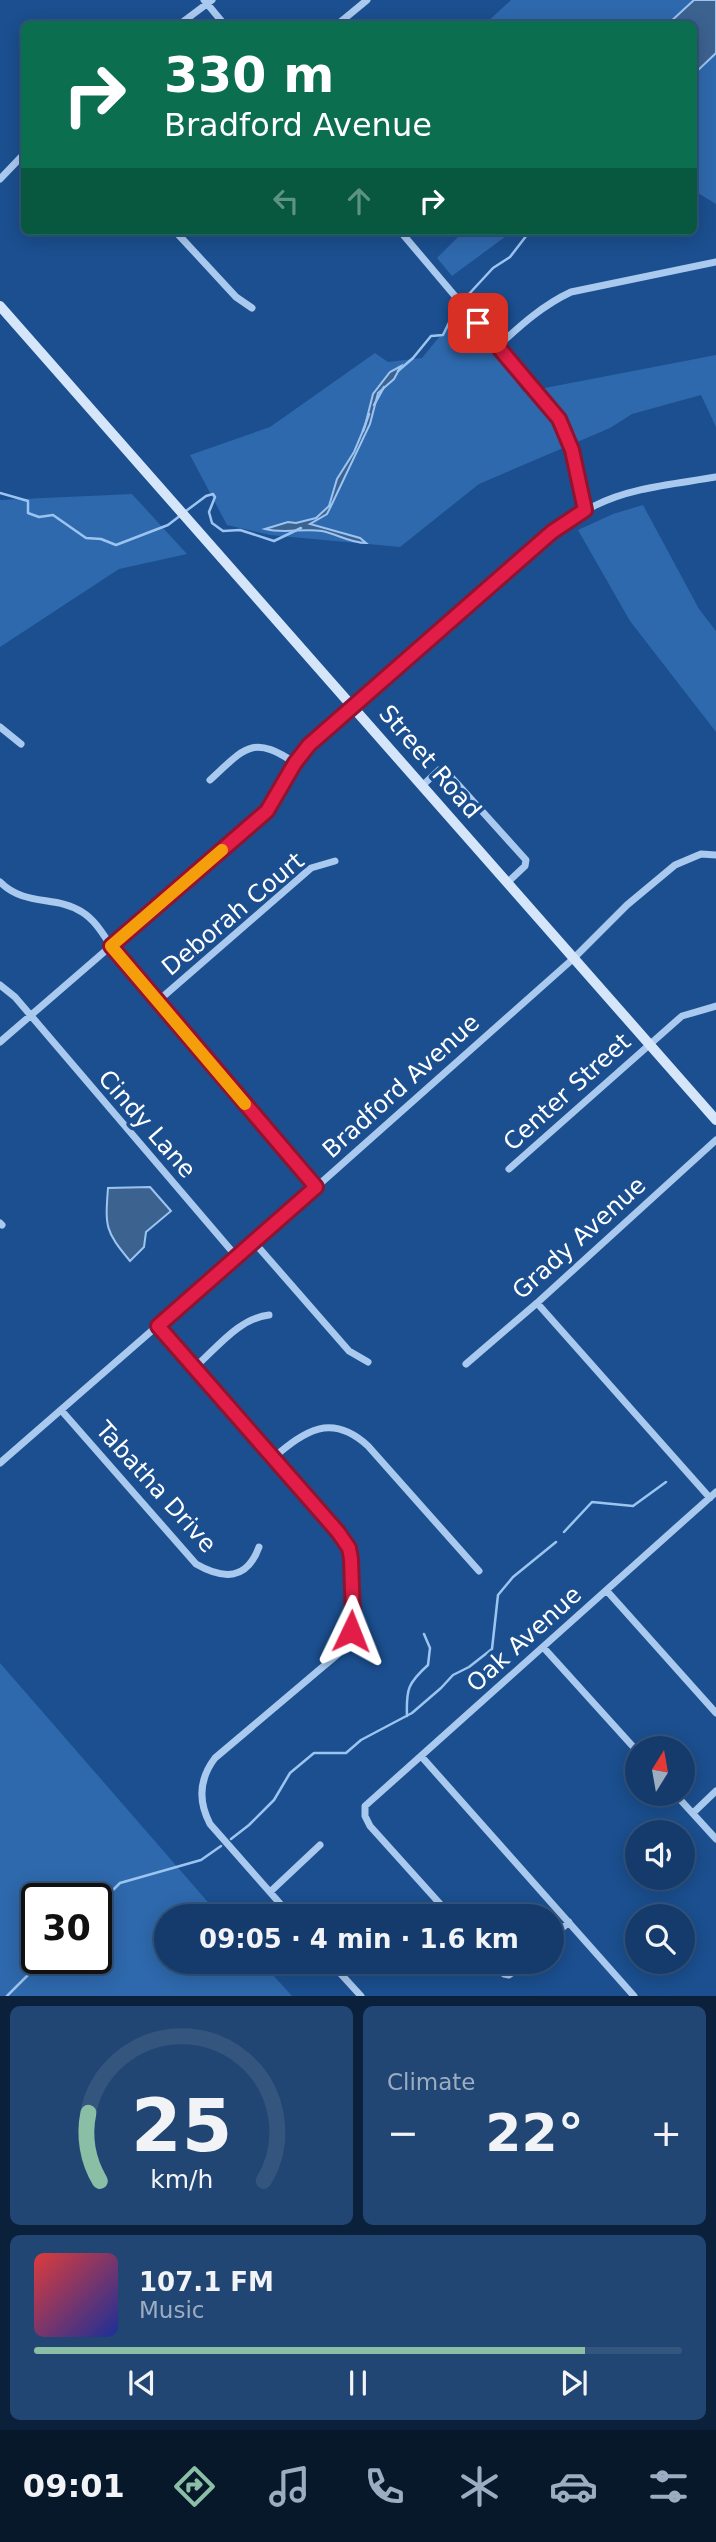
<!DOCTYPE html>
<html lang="en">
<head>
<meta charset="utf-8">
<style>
  :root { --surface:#143b6b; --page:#214673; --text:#f1f3f6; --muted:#9dadc1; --line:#33557e; --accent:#8abfa5 }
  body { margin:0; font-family:"DejaVu Sans",sans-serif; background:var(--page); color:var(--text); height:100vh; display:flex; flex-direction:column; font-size:26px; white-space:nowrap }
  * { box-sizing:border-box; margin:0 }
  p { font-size:23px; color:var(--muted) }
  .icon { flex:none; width:38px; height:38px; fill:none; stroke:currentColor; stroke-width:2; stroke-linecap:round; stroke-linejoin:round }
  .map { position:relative; height:1996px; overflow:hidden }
  .drawer { display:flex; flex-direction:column; gap:10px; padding:10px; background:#0b203b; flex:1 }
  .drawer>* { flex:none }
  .top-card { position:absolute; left:21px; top:21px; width:676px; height:214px; border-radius:10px; box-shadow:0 4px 18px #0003,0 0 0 2px var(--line); background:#0b6e4f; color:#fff; overflow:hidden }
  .needle { width:46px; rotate:11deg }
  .controls { position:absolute; left:625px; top:1736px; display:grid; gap:14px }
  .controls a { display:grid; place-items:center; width:70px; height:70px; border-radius:50%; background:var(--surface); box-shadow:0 4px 18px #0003,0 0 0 2px var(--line); font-size:35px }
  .speed { position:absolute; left:21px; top:1883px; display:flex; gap:14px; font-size:35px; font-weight:700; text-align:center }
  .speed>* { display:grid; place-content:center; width:91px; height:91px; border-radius:50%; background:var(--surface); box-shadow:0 4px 18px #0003,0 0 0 2px var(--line); line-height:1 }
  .speed .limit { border:4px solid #111; border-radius:10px; background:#fff; color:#111 }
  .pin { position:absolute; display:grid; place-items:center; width:60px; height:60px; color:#fff; margin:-30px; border-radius:14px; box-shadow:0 4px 10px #0006 }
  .me { position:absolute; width:77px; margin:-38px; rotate:2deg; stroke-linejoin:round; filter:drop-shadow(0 0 5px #0008) }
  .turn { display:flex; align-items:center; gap:24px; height:147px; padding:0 28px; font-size:32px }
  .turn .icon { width:91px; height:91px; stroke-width:2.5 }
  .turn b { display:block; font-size:49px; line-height:60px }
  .lanes { display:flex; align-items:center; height:66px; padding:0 28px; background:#0003; justify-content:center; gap:35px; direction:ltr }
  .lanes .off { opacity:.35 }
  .big { font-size:52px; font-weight:600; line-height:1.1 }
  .drawer .widget { flex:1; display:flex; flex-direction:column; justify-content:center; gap:10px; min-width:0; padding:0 24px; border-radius:10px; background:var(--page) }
  .drawer .dial { align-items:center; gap:0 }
  .dial svg { height:182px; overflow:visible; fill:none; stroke:var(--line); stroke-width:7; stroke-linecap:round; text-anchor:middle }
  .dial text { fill:var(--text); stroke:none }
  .song { display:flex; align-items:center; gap:21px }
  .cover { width:84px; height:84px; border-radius:10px; background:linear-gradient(135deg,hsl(0 70% 55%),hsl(230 70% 35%)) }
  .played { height:7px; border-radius:4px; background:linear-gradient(90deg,var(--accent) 85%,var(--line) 85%) }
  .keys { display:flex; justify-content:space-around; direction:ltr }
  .heat { display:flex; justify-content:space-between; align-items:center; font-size:38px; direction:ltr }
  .drawer .tiles { flex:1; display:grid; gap:10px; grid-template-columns:1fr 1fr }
  .widget:last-child { grid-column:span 2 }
  .trip { position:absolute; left:154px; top:1904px; width:410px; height:70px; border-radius:35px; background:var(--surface); box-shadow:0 4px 18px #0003,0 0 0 2px var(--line); font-weight:600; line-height:70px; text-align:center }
  .menu { display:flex; height:112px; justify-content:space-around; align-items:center; background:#08182b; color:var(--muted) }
  .menu .icon { width:49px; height:49px }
  .menu .active { color:var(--accent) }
  .menu b { font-size:32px; color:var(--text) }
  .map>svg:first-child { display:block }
  .green { fill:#2e69ad; fill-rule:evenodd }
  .water { fill:#3c6290; stroke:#9cc4f0; stroke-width:2 }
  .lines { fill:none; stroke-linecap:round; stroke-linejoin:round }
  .stream { stroke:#9cc4f0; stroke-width:2.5 }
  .street { stroke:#a9c9ee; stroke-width:7 }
  .secondary { stroke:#d6e6fa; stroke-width:10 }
  .route-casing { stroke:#92132f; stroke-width:18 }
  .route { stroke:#e11d48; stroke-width:12 }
  .slow { stroke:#f59e0b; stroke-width:12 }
  .labels { text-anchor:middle; stroke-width:7; stroke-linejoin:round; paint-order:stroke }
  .street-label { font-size:24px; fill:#fff; stroke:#1b4f8f }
</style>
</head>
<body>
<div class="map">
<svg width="716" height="1996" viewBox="0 0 716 1996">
  <rect width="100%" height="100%" fill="#1b4f8f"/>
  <path class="green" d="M511,0H716V204L698,193H693V24H485Z
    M464,231H513L452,276L437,258Z
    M462,309L524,392L716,355V427L701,395L632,414L610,428L479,484L400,547L270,535L227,525L190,455L270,427L375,353L388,362L422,358Z
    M132,494L187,554L119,569L0,647V500Z
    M643,505L699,609L716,631V732L630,621L578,530L613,514Z
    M0,1663L220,1916H166V1962H261L292,1996H0ZM37,1899H96V1958H37Z"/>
  <path class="water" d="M694,0H716V53L693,75V24H668Z
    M401,366L394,379L378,393L370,424L331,506L327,514L310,524L360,538L366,543C350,543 337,534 322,531C303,528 284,534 265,529L288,522L296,523L316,518L329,506L337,479L354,452L365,426L373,394L390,372Z
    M150,1187L171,1211L146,1232L144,1247L130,1261C105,1231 105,1227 108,1188Z"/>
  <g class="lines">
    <path class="stream" d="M398,371L413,358L431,336L443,335L456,308L493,268L510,257L530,231
      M374,405L384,387
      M363,431L369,414
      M0,493L28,501V513L39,517L53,515L86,538L101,539L116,545L168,525L181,515
      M186,511L206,496L213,494L215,497L209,512L212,523L223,531L240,530L274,541L301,528
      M564,1532L592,1502L633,1506L666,1482
      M407,1716C406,1689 408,1683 428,1665L430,1648L424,1634
      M231,1839L249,1825L274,1800L290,1773L314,1753H346L361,1740L412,1713L441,1688L453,1675L469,1667L492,1649L498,1595L513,1577L556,1542
      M96,1907L120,1883L201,1860L221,1846
      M7,1996L45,1958"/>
    <path class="street" d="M204,0L224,24
      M180,24L212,0
      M338,24L367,0
      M0,179L24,154
      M175,231L236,297L252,308
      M400,231L559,419L572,450L585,510
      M498,346C521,325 543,305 571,292L716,262
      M0,727L21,744
      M210,780C245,748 252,734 295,763
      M423,785L439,770L444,769L526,860L525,866L508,882
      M0,882C25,907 56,895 82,912C95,920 103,934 111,946L316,1187
      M0,985L15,997L236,1256
      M158,1001L311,868L335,861
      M0,1042L267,811L295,763L309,745L552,532C566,523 579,513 594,506C631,487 676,484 716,477
      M509,1169L682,1016L716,1006
      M0,1223L2,1225
      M253,1241L349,1351L368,1362
      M537,1303L710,1498
      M158,1326L338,1532L350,1554L353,1618L349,1637L338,1654L215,1758C199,1779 198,1801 210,1824L291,1916
      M466,1364L537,1303L716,1140
      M194,1368C216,1349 239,1318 269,1315
      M61,1410L196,1564C224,1580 247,1580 259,1547
      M273,1458C305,1431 331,1412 368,1446L479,1571
      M0,1463L296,1205L574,958L627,905L675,865L701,854L716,855
      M607,1591L716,1713
      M543,1647L637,1751
      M421,1756L634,1996
      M675,1794L716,1839
      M693,1813L716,1791
      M270,1892L320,1845
      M451,1916L370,1826L365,1816V1806L716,1492
      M551,1938L569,1922
      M330,1962L361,1996
      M492,1962L504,1974L509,1975L527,1962"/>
    <path class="secondary" d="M0,306L716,1120"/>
  </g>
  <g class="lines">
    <g class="route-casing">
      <path id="route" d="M351,1631L353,1618L351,1559L349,1548L338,1532L158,1326L316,1187L111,946L267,811L295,763L309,745L552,532L585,510L572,450L559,419L478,323"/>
    </g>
    <use href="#route" class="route"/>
    <path class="slow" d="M222,850L111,946L245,1104"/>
  </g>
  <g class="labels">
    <g class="street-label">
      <text transform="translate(430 762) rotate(49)" y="8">Street Road</text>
      <text transform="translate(233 914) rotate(-40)" y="8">Deborah Court</text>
      <text transform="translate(401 1086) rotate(-42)" y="8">Bradford Avenue</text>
      <text transform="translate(567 1092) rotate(-42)" y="8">Center Street</text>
      <text transform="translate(147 1124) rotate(49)" y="8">Cindy Lane</text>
      <text transform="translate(579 1238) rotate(-42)" y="8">Grady Avenue</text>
      <text transform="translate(156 1487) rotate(48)" y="8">Tabatha Drive</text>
      <text transform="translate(524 1639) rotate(-42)" y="8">Oak Avenue</text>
    </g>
  </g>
</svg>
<div class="controls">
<a><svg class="needle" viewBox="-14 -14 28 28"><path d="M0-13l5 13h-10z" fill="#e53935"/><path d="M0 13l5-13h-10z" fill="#9dadc1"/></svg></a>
<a><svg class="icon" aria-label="sound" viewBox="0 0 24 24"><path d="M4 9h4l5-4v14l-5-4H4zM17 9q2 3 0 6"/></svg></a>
<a><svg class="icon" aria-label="search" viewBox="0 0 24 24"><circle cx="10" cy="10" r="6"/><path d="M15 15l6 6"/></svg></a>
</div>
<div class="speed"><div class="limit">30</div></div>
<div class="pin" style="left:478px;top:323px;background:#d93025"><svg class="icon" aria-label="arrive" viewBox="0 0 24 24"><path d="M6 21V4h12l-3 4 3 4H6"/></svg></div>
<svg class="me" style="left:351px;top:1631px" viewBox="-20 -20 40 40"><path d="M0-17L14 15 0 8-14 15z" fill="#e11d48" stroke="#fff" stroke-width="4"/></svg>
<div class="trip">09:05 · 4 min · 1.6 km</div>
<div class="top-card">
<div class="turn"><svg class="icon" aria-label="right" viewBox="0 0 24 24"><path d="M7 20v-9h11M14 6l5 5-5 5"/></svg><div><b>330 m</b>Bradford Avenue</div></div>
<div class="lanes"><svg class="icon off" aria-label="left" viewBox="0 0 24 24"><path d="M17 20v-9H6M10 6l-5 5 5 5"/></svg><svg class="icon off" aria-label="ahead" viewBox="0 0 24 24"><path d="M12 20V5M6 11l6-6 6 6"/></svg><svg class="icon" aria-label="right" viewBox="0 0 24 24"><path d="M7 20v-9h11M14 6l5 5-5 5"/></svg></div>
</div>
</div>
<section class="drawer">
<div class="tiles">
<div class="widget dial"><svg viewBox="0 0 100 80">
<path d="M14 69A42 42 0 1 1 86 69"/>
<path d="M14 69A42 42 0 0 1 9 39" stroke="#8abfa5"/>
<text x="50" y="56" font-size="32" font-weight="700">25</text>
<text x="50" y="72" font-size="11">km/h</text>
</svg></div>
<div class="widget"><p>Climate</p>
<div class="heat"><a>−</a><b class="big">22°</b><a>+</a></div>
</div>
<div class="widget">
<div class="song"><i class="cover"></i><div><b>107.1 FM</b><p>Music</p></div></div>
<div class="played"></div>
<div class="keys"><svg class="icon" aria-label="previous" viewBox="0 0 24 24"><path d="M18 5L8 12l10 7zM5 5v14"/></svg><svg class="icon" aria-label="pause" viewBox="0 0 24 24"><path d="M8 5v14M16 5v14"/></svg><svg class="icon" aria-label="next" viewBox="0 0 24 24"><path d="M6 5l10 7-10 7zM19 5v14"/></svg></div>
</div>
</div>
</section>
<nav class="menu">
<b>09:01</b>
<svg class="icon active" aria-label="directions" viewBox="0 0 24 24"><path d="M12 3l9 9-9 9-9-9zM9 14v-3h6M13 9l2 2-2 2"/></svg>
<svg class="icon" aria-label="music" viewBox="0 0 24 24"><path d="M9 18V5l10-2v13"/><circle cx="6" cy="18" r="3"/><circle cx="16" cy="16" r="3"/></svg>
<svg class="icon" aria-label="phone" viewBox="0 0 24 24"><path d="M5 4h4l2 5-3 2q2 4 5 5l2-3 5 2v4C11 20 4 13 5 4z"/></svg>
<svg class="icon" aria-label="climate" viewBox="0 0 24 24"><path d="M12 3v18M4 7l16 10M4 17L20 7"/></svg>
<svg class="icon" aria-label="car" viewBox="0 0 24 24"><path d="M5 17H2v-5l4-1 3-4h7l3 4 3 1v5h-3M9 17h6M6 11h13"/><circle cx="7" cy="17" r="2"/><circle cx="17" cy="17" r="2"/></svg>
<svg class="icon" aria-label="filters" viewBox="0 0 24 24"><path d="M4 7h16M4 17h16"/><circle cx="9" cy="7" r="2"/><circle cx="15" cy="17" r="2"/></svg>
</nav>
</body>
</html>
